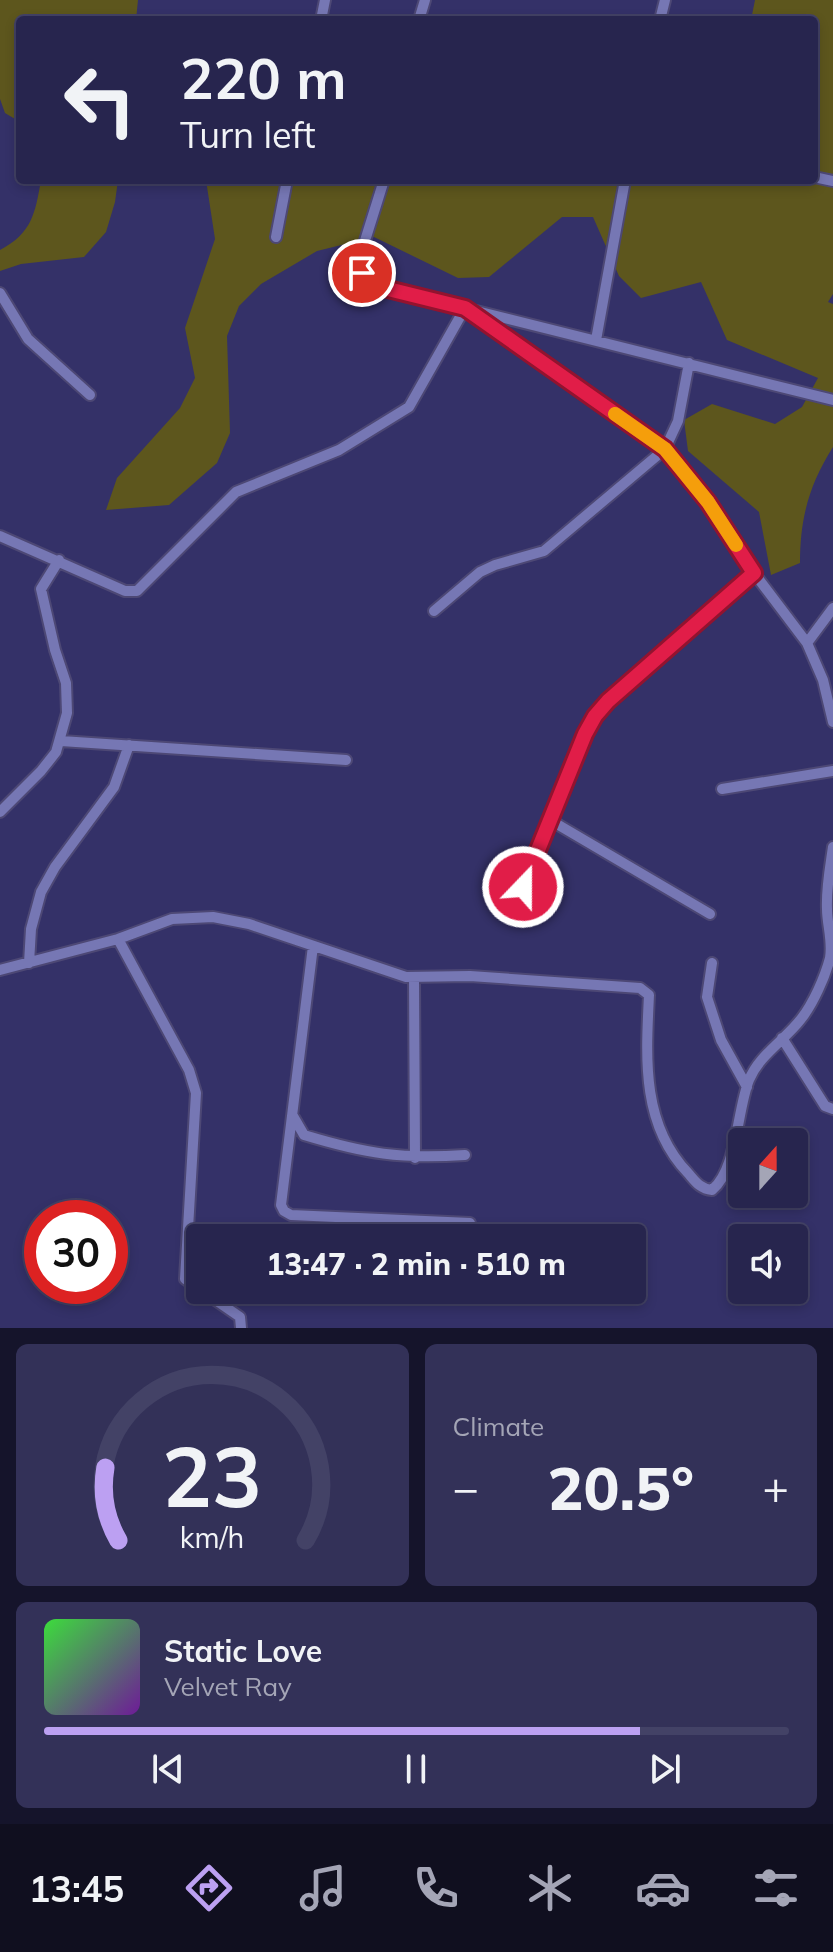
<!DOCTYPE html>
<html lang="en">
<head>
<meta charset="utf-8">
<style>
  :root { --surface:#27254e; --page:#333158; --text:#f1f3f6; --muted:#a4a5b6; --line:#434266; --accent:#bca0f2 }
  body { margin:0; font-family:Mulish,sans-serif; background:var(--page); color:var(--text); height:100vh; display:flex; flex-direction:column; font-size:30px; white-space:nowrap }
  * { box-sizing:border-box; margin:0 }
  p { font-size:26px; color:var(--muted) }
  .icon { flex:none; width:44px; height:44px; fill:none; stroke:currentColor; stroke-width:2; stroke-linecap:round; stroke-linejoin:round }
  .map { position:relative; height:1328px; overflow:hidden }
  .panel { display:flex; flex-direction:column; gap:16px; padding:16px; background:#15142b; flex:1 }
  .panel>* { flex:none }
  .hud { position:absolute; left:16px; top:16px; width:802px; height:168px; border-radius:8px; box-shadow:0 4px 12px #0003,0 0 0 2px var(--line); background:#27254e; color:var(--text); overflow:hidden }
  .needle { width:52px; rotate:21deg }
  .controls { position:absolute; left:728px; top:1128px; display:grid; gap:16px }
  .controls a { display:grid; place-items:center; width:80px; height:80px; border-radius:8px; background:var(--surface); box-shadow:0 4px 12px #0003,0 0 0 2px var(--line); font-size:40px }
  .speed { position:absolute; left:24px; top:1200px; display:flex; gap:16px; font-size:40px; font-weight:700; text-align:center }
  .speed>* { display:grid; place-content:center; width:104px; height:104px; border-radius:50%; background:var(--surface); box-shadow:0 4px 12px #0003,0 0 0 2px var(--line); line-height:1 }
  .speed .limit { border:12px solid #d22; background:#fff; color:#111 }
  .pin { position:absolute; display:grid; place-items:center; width:68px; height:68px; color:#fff; margin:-34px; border:4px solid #fff; border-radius:50%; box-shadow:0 2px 8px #0007 }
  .me { position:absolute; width:88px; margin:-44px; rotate:22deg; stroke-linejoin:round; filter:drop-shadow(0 0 6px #0008) }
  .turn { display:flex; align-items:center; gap:28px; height:168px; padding:0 32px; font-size:36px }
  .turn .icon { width:104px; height:104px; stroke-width:2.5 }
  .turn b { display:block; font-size:56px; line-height:68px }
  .big { font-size:60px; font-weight:800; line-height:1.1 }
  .panel .widget { flex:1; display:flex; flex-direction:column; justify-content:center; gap:12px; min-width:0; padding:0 28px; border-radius:12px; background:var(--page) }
  .panel .dial { align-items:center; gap:0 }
  .dial svg { height:208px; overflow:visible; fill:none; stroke:var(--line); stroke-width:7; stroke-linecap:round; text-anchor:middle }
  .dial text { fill:var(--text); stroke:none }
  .song { display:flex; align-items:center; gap:24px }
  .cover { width:96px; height:96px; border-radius:12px; background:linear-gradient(135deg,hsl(120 70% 55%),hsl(280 70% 35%)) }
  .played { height:8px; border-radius:4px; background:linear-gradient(90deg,var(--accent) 80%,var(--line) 80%) }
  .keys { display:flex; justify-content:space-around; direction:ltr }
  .heat { display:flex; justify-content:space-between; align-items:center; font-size:44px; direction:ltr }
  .panel .tiles { flex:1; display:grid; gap:16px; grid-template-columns:1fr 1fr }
  .widget:last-child { grid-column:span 2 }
  .trip { position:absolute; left:186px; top:1224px; width:460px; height:80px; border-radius:8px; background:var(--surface); box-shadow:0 4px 12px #0003,0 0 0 2px var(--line); font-weight:800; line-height:80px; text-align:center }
  .tabs { display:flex; height:128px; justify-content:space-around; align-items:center; background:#100f1f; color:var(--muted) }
  .tabs .icon { width:56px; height:56px }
  .tabs .active { color:var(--accent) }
  .tabs b { font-size:36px; color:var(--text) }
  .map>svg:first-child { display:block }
  .green { fill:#5d561d }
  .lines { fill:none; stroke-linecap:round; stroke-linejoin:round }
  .minor-casing { stroke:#4d4875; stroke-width:14 }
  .minor { stroke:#7677b4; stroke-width:10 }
  .route-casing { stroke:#92132f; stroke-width:20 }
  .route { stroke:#e11d48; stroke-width:14 }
  .slow { stroke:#f59e0b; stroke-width:14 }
</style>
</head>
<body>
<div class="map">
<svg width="833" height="1328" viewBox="0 0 833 1328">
  <rect width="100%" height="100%" fill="#343168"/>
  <path class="green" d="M0,0H138L136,20H20V122L5,113L0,99Z
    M755,0H833V294L828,302L833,304V447C809,485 800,518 800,563L771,575L759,512L688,451L684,420L712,404L775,424L802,407L818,378L727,340L701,282L641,298L619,276L593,217H562L489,277L458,278L374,237L317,251L261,284L239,306L227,336L230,433L217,463L169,505L106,510L117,478L180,408L195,378L185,328L215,239L206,180H814V20H751Z
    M41,180H118L115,202L106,232L84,257L21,264L0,271V250C32,233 35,214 41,180Z"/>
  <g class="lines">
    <g class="minor-casing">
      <path id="minor" d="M321,20L325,0
        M419,20L425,0
        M660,20L665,0
        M814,177L833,181
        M384,180L358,263C364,278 373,283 388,289L833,400
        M276,237L287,180
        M0,293L28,339L90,395
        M596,340L625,180
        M0,536L125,591H137L236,492L339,450L409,407L465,308L665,449L708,502L754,573L807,643L823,680L833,722
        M434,611L480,572L495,565L544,551L665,449L678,421L689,363
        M807,643L833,608
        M61,741L346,760
        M722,789L833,771
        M0,812L41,771L56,752L67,713L66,683L55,650L41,589L59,560
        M550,820L710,914
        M523,887L585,734L595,716L608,701L754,573
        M118,939L189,1070L196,1093L185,1279L240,1317L241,1328
        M313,946L281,1205L284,1211L291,1215L470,1223
        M29,963L31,929L41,892L55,867L114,787L129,745
        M712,963L707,997L721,1040L747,1087
        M0,970L118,939L172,919L213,917L249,924L406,977L470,976L640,988L649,995C646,1057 641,1124 688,1173C695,1181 700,1189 712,1190C737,1170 737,1110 749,1080C759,1055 785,1040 801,1019C813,1004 825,977 830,958C833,941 827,925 827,909C826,888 830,868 833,847
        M414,977L415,1158
        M782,1038L825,1106L833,1109
        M293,1116L304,1135C367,1154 399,1159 465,1155"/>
    </g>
    <use href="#minor" class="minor"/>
  </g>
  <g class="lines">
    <g class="route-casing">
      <path id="route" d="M362,273L372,283L388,289L465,308L665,449L708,502L754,573L608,701L595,716L585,734L523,887"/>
    </g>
    <use href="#route" class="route"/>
    <path class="slow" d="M615,414L665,449L708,502L736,545"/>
  </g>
</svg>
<div class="controls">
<a><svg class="needle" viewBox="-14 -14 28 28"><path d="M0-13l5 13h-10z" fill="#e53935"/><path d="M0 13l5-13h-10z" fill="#a4a5b6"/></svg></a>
<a><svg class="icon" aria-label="sound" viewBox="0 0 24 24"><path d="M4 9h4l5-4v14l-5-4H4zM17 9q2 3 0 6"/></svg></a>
</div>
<div class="speed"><div class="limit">30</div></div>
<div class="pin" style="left:362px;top:273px;background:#d93025"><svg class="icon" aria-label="arrive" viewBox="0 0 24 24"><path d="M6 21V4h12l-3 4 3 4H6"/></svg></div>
<svg class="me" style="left:523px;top:887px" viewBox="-20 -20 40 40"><circle r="17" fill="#e11d48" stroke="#fff" stroke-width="3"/><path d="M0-11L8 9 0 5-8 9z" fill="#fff"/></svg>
<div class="trip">13:47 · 2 min · 510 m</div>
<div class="hud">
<div class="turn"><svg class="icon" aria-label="left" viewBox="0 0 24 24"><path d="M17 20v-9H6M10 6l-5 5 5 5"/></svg><div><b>220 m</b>Turn left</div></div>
</div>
</div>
<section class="panel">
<div class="tiles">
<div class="widget dial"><svg viewBox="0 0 100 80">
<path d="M14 69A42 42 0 1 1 86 69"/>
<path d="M14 69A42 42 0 0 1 9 41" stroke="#bca0f2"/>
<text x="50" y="56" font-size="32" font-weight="700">23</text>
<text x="50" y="72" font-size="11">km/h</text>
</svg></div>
<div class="widget"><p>Climate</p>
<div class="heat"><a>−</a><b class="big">20.5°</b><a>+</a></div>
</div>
<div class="widget">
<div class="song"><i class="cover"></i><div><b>Static Love</b><p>Velvet Ray</p></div></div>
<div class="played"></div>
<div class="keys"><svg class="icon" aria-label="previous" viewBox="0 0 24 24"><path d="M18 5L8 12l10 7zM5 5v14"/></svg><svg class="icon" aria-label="pause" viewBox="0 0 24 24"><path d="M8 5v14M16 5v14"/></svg><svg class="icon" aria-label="next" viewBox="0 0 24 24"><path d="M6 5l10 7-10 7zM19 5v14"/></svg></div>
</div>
</div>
</section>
<nav class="tabs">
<b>13:45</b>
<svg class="icon active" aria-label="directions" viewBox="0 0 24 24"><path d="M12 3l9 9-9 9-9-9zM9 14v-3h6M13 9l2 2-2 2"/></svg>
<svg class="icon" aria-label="music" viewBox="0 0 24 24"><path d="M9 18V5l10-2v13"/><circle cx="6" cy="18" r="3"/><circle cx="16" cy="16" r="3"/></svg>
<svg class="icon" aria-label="phone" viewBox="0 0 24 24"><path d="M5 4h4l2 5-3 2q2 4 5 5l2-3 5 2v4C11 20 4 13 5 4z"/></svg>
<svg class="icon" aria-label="climate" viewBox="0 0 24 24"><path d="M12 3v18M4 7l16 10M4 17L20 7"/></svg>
<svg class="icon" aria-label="car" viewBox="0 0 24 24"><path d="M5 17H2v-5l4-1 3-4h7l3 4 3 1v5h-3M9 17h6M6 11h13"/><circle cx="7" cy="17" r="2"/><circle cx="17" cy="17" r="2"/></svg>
<svg class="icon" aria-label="filters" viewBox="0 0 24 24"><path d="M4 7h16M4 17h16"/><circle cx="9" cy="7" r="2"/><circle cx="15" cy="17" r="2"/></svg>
</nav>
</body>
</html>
